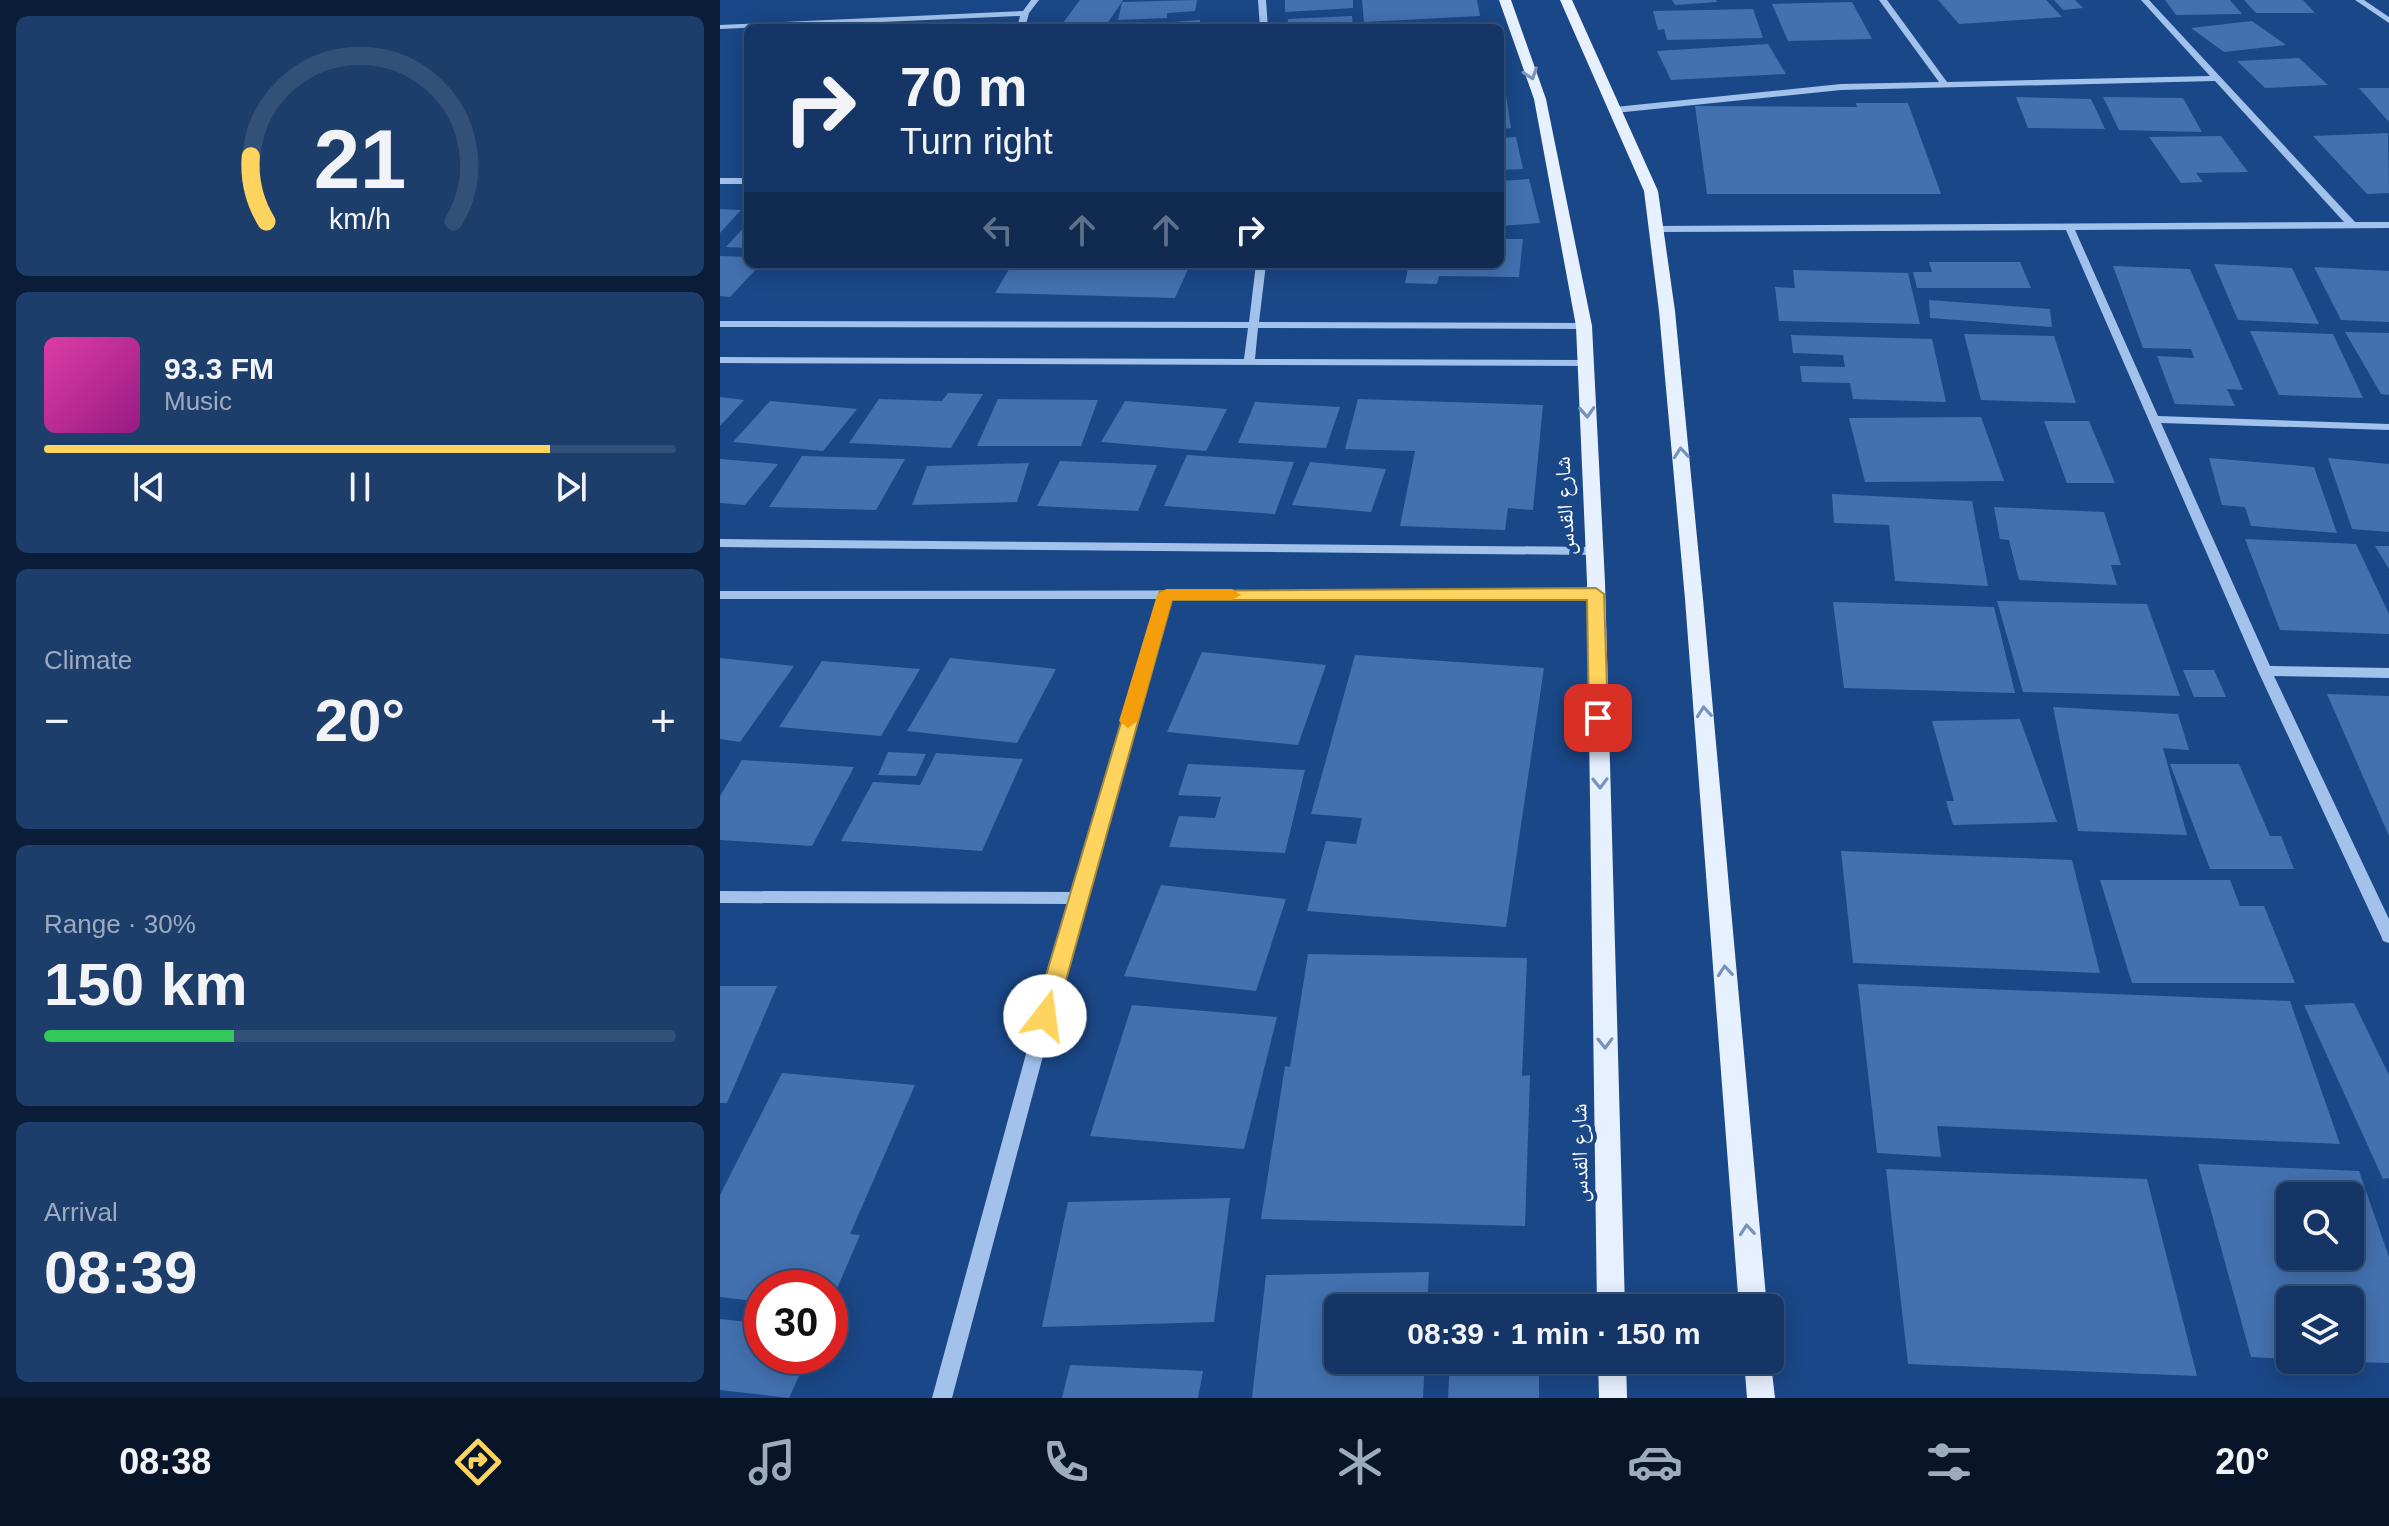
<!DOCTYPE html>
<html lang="en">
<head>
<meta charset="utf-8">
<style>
  :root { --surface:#143565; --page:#1d3d6b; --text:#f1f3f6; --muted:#9dabbf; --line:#335079; --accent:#fed35e }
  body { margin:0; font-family:Arial,"Noto Naskh Arabic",sans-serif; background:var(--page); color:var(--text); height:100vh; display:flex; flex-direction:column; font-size:30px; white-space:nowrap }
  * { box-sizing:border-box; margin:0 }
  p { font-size:26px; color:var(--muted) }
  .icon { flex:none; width:44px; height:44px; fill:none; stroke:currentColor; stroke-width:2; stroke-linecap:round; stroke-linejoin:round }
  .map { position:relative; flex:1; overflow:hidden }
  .details { display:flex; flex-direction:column; gap:16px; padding:16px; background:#0b1d38; width:720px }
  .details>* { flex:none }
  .banner { position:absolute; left:24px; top:24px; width:760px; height:244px; border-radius:12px; box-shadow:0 4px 20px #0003,0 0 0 2px var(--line); background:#143565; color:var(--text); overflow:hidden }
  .tools { position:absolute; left:1556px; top:1182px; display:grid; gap:16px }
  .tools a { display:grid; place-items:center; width:88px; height:88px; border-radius:12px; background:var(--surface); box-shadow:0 4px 20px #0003,0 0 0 2px var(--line); font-size:40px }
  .speed { position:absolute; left:24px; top:1270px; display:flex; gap:16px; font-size:40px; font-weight:700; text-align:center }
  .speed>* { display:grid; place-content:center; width:104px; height:104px; border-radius:50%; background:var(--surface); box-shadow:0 4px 20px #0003,0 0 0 2px var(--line); line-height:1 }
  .speed .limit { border:12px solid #d22; background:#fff; color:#111 }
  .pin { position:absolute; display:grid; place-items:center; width:68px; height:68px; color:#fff; margin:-34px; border-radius:16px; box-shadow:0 4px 12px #0006 }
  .me { position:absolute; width:88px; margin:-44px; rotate:15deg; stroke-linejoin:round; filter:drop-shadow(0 0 6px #0008) }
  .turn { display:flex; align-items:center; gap:28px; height:168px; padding:0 24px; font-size:36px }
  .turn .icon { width:104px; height:104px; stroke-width:2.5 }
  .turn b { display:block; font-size:56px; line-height:68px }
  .lanes { display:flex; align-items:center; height:76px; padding:0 24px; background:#0003; justify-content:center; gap:40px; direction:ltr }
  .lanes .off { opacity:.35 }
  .big { font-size:60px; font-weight:700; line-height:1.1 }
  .details .card { flex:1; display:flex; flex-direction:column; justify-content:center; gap:12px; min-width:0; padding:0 28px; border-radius:12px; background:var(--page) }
  .details .dial { align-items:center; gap:0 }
  .dial svg { height:208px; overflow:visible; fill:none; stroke:var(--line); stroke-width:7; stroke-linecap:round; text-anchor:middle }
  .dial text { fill:var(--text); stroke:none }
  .song { display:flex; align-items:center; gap:24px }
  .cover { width:96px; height:96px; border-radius:12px; background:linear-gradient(135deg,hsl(320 70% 55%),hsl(310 70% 35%)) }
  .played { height:8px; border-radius:4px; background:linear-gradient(90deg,var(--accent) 80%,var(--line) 80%) }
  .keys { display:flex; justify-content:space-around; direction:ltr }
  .heat { display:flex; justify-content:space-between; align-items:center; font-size:44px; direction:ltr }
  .charge { height:12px; border-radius:6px; background:linear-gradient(90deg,#34c759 30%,var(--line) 0) }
  .trip { position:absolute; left:604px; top:1294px; width:460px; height:80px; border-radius:12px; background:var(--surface); box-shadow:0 4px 20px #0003,0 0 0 2px var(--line); font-weight:700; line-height:80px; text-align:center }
  .tab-bar { display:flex; height:128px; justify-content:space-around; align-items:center; background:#081528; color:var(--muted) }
  .tab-bar .icon { width:56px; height:56px }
  .tab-bar .current { color:var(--accent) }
  .tab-bar b { font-size:36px; color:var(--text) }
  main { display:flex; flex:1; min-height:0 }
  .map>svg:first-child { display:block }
  .building { fill:#4371b0; fill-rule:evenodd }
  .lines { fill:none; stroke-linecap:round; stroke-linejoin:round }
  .minor { fill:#a2c2ec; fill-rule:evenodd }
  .major { fill:#e7f0ff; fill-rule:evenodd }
  .oneway { stroke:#7693bd }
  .route { fill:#fed35e; stroke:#a5893d; stroke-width:2 }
  .slow { fill:#f59e0b }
  .labels { text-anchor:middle; stroke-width:8; stroke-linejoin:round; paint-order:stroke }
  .street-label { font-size:22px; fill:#fff; stroke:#1a4787 }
</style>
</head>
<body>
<main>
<section class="details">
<div class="card dial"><svg viewBox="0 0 100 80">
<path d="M14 69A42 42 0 1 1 86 69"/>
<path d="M14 69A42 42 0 0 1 8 44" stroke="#fed35e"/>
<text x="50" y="56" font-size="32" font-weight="700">21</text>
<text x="50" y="72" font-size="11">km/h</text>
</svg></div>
<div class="card">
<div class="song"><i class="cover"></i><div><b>93.3 FM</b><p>Music</p></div></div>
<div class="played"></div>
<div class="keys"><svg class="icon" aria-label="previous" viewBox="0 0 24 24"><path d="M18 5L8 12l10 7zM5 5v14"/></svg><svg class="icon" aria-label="pause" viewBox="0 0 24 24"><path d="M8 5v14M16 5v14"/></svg><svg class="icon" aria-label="next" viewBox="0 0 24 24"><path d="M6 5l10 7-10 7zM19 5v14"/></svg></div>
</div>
<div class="card"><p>Climate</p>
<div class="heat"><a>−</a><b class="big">20°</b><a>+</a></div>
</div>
<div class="card"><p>Range · 30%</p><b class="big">150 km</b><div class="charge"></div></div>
<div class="card"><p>Arrival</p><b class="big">08:39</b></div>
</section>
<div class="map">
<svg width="1669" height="1398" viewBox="0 0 1669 1398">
  <rect width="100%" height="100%" fill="#1a4787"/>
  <path class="building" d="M360,0H403L387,24L343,23Z
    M477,0L475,11L447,13V18L398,20L402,2Z
    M565,0H633V8L565,12Z
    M642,0H757L760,16L644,22Z
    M952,0H996L997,2L955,5Z
    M1218,0H1326L1342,17L1239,24Z
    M1334,0H1355L1363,8L1343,10Z
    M1445,0H1510L1522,14L1456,15Z
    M1524,0H1583L1595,13H1536Z
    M1132,2L1152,39L1068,41L1052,4Z
    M1033,9L1043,38L947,40L944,29L938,30L933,11Z
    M632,16L633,28H567L568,19Z
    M480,20L481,28H453L452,22Z
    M1532,21L1566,45L1504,52L1471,28Z
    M1048,44L1066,74L951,80L937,51Z
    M1579,58L1608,85L1545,88L1517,61Z
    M780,70H782L791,128L780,129Z
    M1639,88H1669V122Z
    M1296,97L1371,99L1385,129L1308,128Z
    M1383,97L1463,98L1482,132L1399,130Z
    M1136,103H1188L1221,194H987L975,106L1137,107Z
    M1668,133L1669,193L1647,194L1593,136Z
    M1501,136L1528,172L1476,173L1483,182L1461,183L1429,137Z
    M796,137L803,169L780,170V138Z
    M809,179L820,223L780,226V181Z
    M0,209L21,210L0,233Z
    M28,223V248L6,247Z
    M780,239H803L799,277L719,276L717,284L685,283L689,264H780Z
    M0,256L28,257V264H41L10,297L0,296Z
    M1209,262H1300L1311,288H1197L1193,272H1212Z
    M292,264H385L469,267L455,298L275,293Z
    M1494,264L1572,268L1599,324L1518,320Z
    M1393,266L1470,269L1523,390L1507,389L1515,406L1455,404L1437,356L1474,358L1471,349L1423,348Z
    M1594,267L1669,271V322L1621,320Z
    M1073,270L1188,273L1200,324L1059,321L1055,287L1075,288Z
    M1209,300L1330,309L1332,327L1210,318Z
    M1530,331L1613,334L1643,398L1559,395Z
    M1625,332L1669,333V395L1661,394Z
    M1244,334L1334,336L1356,403L1261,400Z
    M1071,335L1212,339L1226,402L1133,399L1130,383L1082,382L1080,366L1125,367L1123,355L1073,353Z
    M228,393L263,394L231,448L129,443L159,399L222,401Z
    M0,397L24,400L0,426Z
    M278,399L378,400L361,446H257Z
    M638,399L823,405L813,510L788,508L785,530L680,526L695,451L625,449Z
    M50,401L137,409L103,451L13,442Z
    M405,401L507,409L486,451L381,442Z
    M535,402L620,407L606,448L518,443Z
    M1261,417L1284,481L1145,482L1129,418Z
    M1324,421H1369L1395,483H1347Z
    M467,455L574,462L555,514L444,506Z
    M82,456L185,459L156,510L49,507Z
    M1489,458L1594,467L1617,533L1531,526L1525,507L1502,505Z
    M1608,458L1669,464V532L1632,529Z
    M0,459L58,464L25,505L0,503Z
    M340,461L437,465L418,511L317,506Z
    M590,462L666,469L651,512L572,505Z
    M309,463L297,502L192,505L207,466Z
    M1112,494L1252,501L1268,586L1175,581L1169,525L1114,523Z
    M1274,507L1384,512L1401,565H1391L1397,585L1299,580L1289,540L1280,539Z
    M1525,539L1636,544L1669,614V634L1560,630Z
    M1655,546H1669V569Z
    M1277,601L1427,604L1460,696L1303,692Z
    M1113,602L1274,607L1295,693L1124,688Z
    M482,652L606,665L578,745L447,732Z
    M635,655L824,668L786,927L587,911L606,841L636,844L642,818L591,814Z
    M0,658L74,666L20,742L0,739Z
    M230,658L336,669L297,743L187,731Z
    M102,661L200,669L161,736L59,727Z
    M1463,670H1494L1506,697H1474Z
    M1607,694L1669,696V836Z
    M1333,707L1458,714L1469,750L1443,748L1467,835L1358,831Z
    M1300,719L1337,822L1233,825L1226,801H1234L1212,721Z
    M168,752L206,754L196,776L158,775Z
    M216,753L303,759L262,851L121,841L153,782L200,785Z
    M22,760L134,767L92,846L0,840V796Z
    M468,764L585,770L565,853L449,847L459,816L495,818L501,797L458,795Z
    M1450,764H1519L1550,836H1561L1574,869H1490Z
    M1121,851L1352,860L1380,973L1133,963Z
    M1380,880H1510L1520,906H1544L1575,983H1412Z
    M441,885L566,899L536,991L404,976Z
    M588,954L807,958L802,1076L810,1075L805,1226L541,1219L565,1066L570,1067Z
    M1138,984L1570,1001L1620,1144L1217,1126L1221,1157L1157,1153Z
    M0,986H57L7,1103H0Z
    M1634,1003L1669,1075V1178L1663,1179L1584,1005Z
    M412,1005L557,1017L524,1149L370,1136Z
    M62,1073L195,1085L130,1234L140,1235L110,1305V1288H42V1302L0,1297V1195Z
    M1478,1164L1639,1171L1669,1257V1363L1630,1362V1300H1570V1359L1531,1357ZM1570,1196H1630V1256H1570Z
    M1166,1169L1427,1179L1477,1376L1188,1364Z
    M510,1198L494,1322L322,1327L348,1202Z
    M709,1272L707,1308H618V1360H705L703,1398H532L546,1275Z
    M42,1314V1356H88L69,1398L0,1390V1319L38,1323Z
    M730,1360H819V1398H728Z
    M350,1365L483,1371L478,1398H342Z"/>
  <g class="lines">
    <path class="minor" d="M311,0H319L309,13L305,28H297L300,16L0,29V25L303,11Z
      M538,0H546L548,28H540Z
      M1159,0H1167L1227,82L1490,76L1421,0H1429L1635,222H1669V228L1355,230L1438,416L1669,424V430L1441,423L1550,666L1669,668V678L1554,676L1669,919V943L1663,941L1661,936L1538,671L1346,230L936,232L931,229L936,226L1624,222L1495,81L1121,90L895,113L891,110L895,107L1121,84L1219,82Z
      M1635,0H1644L1669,17V23Z
      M0,178H28V184H0Z
      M536,264H546L539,322L864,323L869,326L864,329L538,328L535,359L864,360L869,363L864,366L0,363V357L524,359L528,328L0,327V321L529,322Z
      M0,539L874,547L880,551L874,555L0,547Z
      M876,590L881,591L883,594L881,597L451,599L365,898L232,1398H212L347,904L0,903V891L351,892L438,599H0V591Z"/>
    <path class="major" d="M779,0H791L826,99L872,326L885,582L905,1308H877L867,582L856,326L814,99Z
      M840,0H852L938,191L955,311L983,599L1047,1308H1019L965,599L939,311L924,191Z
      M1050,1355L1055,1398H1027L1024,1360H1050Z
      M878,1360H906L907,1398H879Z"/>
  </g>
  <defs><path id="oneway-chevron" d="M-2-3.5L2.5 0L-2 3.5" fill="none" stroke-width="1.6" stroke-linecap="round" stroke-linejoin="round" transform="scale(2)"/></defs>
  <g class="oneway">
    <use href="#oneway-chevron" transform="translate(811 74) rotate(71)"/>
    <use href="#oneway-chevron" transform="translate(867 412) rotate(87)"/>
    <use href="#oneway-chevron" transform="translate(961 453) rotate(-95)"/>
    <use href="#oneway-chevron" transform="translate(984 712) rotate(-95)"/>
    <use href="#oneway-chevron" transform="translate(880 783) rotate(89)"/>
    <use href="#oneway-chevron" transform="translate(1005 971) rotate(-95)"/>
    <use href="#oneway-chevron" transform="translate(885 1043) rotate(89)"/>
    <use href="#oneway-chevron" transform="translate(1027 1230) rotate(-95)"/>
  </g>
  <path class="route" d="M876,588L884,594L888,718L878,725L869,718L867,600H452L336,1016L333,1023L325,1025L317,1023L314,1016L440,591Z"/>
  <path class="slow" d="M446,589H512L521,595L512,600H452L418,721L408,728L399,721L437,595Z"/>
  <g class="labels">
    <g class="street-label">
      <text transform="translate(844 506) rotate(-93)" y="8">شارع القدس</text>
      <text transform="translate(859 1153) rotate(-91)" y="8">شارع القدس</text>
    </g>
  </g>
</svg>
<div class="tools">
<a><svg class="icon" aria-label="search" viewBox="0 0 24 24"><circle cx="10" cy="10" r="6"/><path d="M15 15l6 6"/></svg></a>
<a><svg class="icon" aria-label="layers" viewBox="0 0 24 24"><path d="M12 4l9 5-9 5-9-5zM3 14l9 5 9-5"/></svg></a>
</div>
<div class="speed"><div class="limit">30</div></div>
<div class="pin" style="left:878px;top:718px;background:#d93025"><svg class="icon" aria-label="arrive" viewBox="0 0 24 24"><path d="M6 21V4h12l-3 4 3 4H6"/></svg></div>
<svg class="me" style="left:325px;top:1016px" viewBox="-20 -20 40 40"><circle r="19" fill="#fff"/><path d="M0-13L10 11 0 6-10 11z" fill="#fed35e"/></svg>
<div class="trip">08:39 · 1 min · 150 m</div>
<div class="banner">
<div class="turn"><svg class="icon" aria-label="right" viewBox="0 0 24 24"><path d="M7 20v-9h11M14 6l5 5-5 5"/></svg><div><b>70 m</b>Turn right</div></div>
<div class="lanes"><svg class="icon off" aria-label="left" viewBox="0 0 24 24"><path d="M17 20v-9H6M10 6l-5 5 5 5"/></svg><svg class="icon off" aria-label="ahead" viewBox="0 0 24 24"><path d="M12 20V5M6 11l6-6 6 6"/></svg><svg class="icon off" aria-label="ahead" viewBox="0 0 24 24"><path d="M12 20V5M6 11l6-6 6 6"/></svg><svg class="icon" aria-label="right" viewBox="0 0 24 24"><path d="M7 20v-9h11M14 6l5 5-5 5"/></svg></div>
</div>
</div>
</main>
<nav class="tab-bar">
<b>08:38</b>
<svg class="icon current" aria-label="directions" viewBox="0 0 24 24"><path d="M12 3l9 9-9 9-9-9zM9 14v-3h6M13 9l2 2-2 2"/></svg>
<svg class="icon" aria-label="music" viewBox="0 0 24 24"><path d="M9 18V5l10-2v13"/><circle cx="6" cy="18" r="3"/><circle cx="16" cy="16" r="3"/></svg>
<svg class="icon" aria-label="phone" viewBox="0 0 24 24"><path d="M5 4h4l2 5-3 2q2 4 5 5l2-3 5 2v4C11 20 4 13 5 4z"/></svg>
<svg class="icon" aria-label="climate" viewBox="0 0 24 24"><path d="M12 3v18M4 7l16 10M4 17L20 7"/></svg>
<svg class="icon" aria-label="car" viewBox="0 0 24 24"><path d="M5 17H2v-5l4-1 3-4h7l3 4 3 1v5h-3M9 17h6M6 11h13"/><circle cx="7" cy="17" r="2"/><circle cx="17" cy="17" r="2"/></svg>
<svg class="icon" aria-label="filters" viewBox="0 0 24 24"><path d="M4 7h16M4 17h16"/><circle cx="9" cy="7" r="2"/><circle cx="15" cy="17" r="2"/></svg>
<b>20°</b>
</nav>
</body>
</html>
